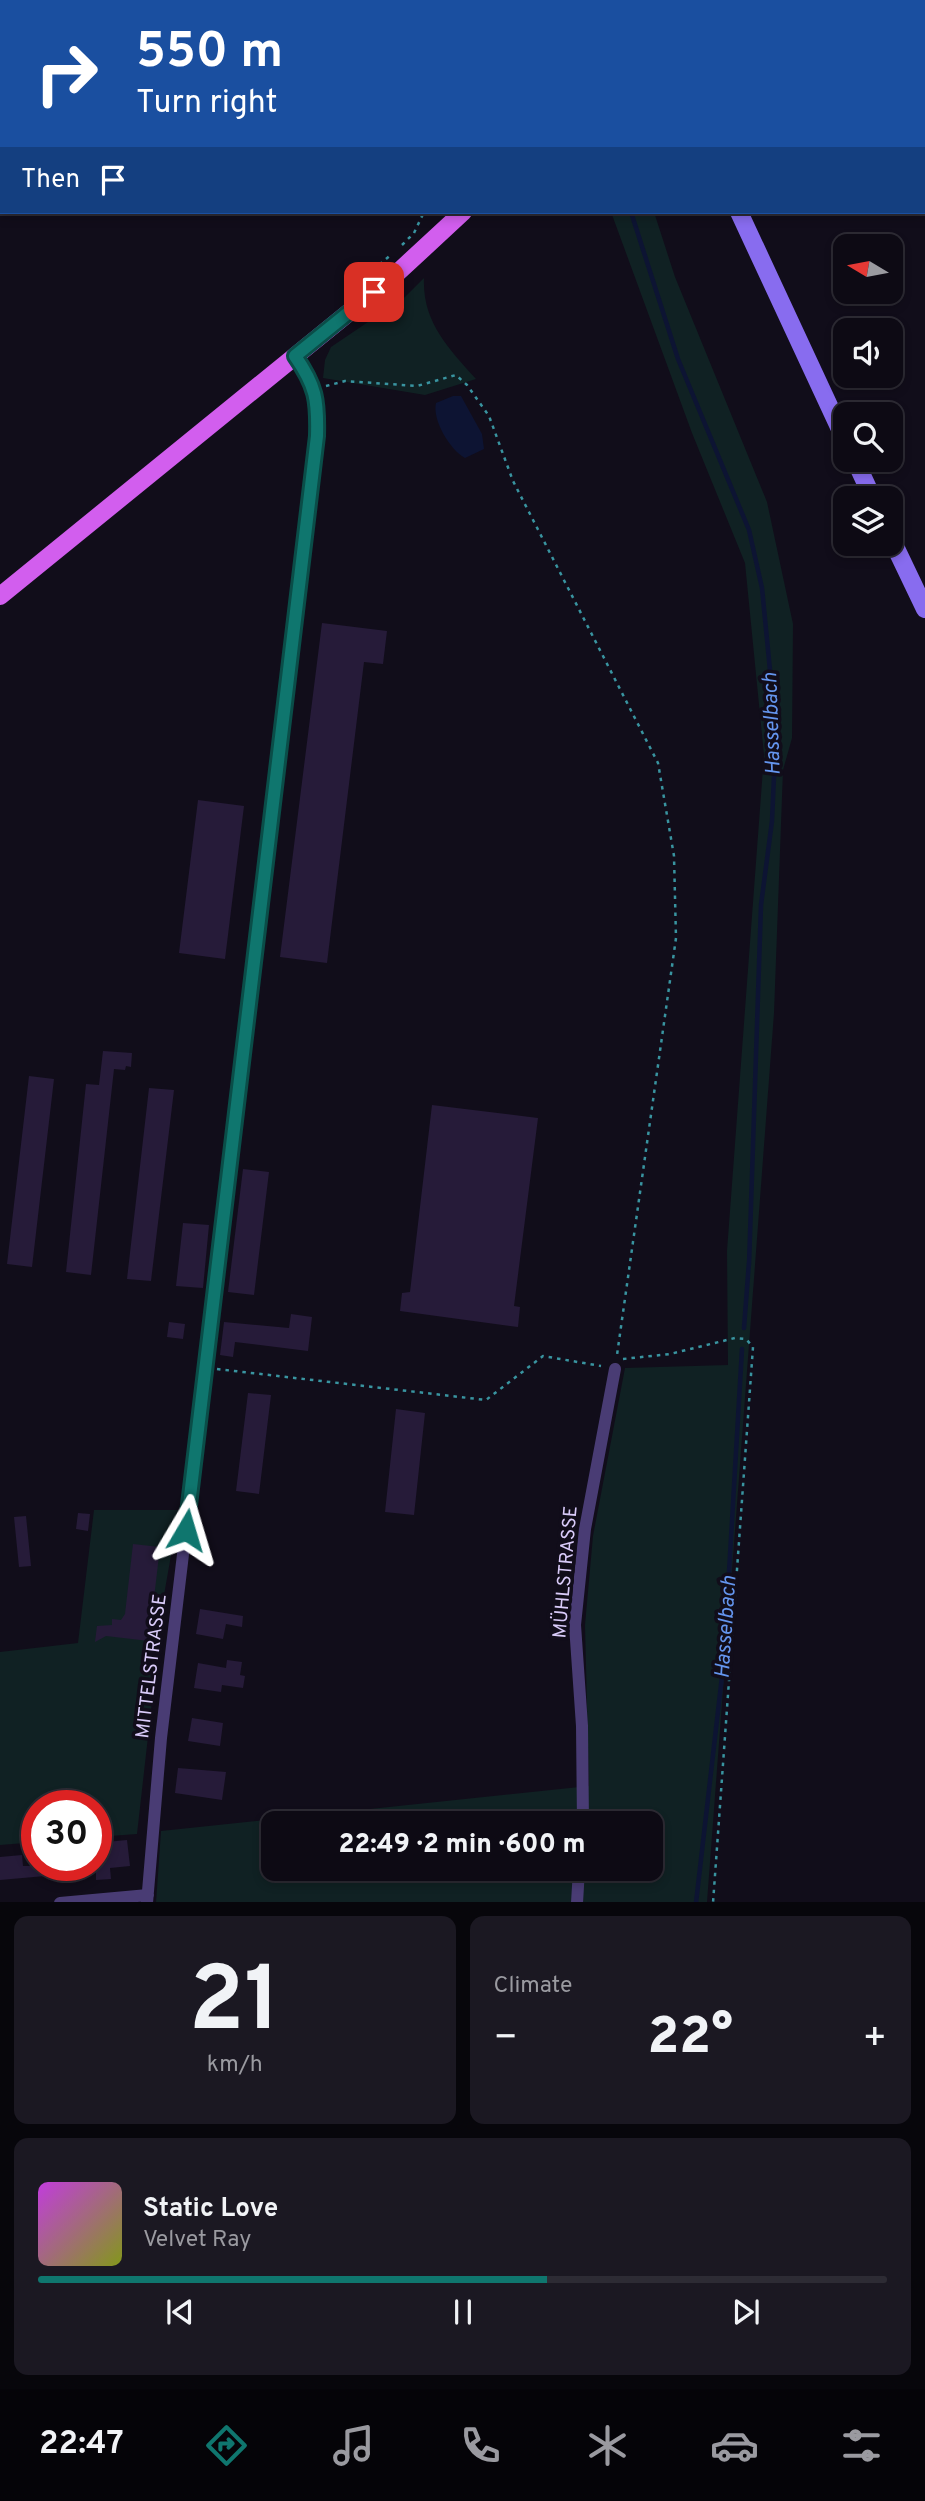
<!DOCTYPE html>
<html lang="en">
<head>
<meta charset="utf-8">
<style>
  :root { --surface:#0d0a14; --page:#1b1822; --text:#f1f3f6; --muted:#9a9aa0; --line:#2d2b34; --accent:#0f766e }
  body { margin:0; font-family:Overpass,sans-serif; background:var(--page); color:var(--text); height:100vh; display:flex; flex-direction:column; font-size:26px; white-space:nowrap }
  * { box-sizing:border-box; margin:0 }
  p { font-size:23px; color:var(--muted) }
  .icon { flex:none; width:38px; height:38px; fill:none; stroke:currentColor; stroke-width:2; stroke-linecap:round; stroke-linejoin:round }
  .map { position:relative; height:1902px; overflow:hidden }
  .sheet { display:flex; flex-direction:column; gap:14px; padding:14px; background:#07060b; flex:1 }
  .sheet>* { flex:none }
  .top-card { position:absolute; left:0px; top:0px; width:926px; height:214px; box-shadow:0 4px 10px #0003,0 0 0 2px var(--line); background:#1a4fa0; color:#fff; overflow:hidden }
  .needle { width:46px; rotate:280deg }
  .tools { position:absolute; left:833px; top:234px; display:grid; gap:14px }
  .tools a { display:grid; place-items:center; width:70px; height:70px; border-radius:14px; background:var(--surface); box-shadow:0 4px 10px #0003,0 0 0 2px var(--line); font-size:35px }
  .speed { position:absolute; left:21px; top:1790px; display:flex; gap:14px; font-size:35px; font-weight:700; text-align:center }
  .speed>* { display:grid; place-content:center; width:91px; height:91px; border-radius:50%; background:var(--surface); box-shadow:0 4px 10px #0003,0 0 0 2px var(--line); line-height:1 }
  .speed .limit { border:10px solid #d22; background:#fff; color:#111 }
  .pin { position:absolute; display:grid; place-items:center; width:60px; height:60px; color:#fff; margin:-30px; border-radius:14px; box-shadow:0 4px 10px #0006 }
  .me { position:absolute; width:77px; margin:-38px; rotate:7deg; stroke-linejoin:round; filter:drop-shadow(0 0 5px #0008) }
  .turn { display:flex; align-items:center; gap:24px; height:147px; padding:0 21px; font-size:32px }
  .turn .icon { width:91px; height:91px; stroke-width:2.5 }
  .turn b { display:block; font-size:49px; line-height:60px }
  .then { display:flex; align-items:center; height:66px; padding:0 21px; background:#0003; gap:14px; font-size:26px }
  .big { font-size:52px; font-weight:800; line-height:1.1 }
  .sheet .tile { flex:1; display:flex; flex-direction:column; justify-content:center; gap:10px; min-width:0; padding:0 24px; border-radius:14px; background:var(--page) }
  .sheet .dial { align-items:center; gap:0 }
  .dial b { font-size:91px; line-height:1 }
  .song { display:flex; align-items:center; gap:21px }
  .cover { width:84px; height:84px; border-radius:10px; background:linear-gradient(135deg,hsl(290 70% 55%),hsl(70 70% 35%)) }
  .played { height:7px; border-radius:4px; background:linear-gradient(90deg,var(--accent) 60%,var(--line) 60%) }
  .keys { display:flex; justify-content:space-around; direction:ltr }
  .heat { display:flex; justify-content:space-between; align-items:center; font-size:38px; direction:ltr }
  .sheet .tiles { flex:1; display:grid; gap:14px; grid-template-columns:1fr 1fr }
  .tile:last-child { grid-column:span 2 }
  .trip { position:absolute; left:261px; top:1811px; width:402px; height:70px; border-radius:14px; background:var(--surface); box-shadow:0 4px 10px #0003,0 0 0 2px var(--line); font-weight:800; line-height:70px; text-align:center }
  .menu { display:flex; height:112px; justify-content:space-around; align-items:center; background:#050408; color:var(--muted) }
  .menu .icon { width:49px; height:49px }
  .menu .on { color:var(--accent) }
  .menu b { font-size:32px; color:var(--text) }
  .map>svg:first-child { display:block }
  .green { fill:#102123; fill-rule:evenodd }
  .water { fill:#0d1433 }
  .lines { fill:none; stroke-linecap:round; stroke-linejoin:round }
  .stream { stroke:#0d1433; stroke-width:4.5 }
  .building { fill:#261b39 }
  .path { stroke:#3994a0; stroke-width:2.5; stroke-dasharray:3.5 5; stroke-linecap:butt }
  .street { stroke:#493c74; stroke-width:12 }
  .secondary { stroke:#886cef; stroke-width:18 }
  .primary { stroke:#d25eee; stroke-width:18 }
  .route-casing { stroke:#0a4d48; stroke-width:18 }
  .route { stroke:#0f766e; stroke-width:12 }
  .labels { text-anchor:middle; stroke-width:7; stroke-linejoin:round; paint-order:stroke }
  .street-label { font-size:19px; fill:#d9cbf9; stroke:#110d1a }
  .water-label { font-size:21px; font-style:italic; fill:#6495ee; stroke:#110d1a }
</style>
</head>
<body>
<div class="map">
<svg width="925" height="1903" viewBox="0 0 925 1903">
  <rect width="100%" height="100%" fill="#110d1a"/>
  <path class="green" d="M825,0H925V146L924,2Z
    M611,212H654L675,277L767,502L793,624L792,738L783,770L774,1013L707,1902L156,1903L161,1831L589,1786L585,1625L593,1536L625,1368L728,1365L727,1251L764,755L745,563L692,433ZM273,1824H651V1869H273Z
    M424,278C422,322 449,349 476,379L425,395L323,378L325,360L331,347L405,297Z
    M94,1510H179L164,1595L137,1834L96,1837V1806H37V1842L0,1845V1652L78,1643Z"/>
  <path class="water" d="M453,396H461L482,434L484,449L465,458C450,450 432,420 436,403Z"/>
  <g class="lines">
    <path class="stream" d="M522,0L523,2
      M631,212L678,359L749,530L762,588L776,732L772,821L761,905L749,1265
      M744,1328L749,1262
      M696,1903L724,1659L742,1349"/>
  </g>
  <path class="building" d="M322,623L387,631L383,664L364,662L327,963L280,957Z
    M198,800L244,806L225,959L179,953Z
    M103,1051L132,1053L131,1067L126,1066L125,1070L114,1069L91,1275L66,1272L86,1084L99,1085Z
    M29,1076L54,1079L32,1267L7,1264Z
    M149,1088L174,1090L151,1281L127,1279Z
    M432,1105L538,1118L514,1306L520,1307L518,1327L400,1311L402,1293L410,1292Z
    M243,1169L269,1172L254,1295L228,1292Z
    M183,1223L209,1225L203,1288L176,1286Z
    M291,1314L312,1317L308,1351L235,1342L233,1357L220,1355L224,1322L289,1328Z
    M169,1322L185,1324L183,1339L167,1337Z
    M248,1393L271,1395L259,1494L236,1491Z
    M396,1409L425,1413L414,1515L385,1512Z
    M78,1513L90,1514L88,1531L76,1529Z
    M26,1516L31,1566L19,1567L14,1517Z
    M133,1544L160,1547L149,1641L106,1636L95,1642L97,1626L112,1625V1619L121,1620L125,1614Z
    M200,1609L243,1616L242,1627L226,1624L223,1639L196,1634Z
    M227,1660L242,1662L240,1675L245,1676L243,1688L222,1685L221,1692L194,1688L198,1663L226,1668Z
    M192,1718L223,1723L220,1746L188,1741Z
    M178,1768L226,1772L222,1800L175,1793Z
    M127,1840L130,1866L110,1868L111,1879L96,1880V1843Z
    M22,1855L23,1866H78L79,1873L0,1880V1857Z"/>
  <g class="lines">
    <path class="path" d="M461,2V0
      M402,245L414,233L424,212
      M373,270L392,254
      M326,386L345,381L417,386L456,375L467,385L489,416L513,481L658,763L674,856L676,938L617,1355
      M623,1359L670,1354L735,1338L746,1339L753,1347L713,1903
      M217,1369L486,1400L543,1356L601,1366"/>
    <path class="street" d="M583,1824L582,1726L575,1625L585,1529L615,1369
      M60,1903L148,1895
      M147,1903L161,1738L317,436C318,400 316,386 295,356
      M577,1903L579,1869"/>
    <path class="secondary" d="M739,212L845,440
      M855,460L873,499
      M891,538L925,609"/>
    <path class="primary" d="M632,2L633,0
      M0,596L395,275L463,212"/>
  </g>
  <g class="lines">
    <g class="route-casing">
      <path id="route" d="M186,1530L317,436C318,400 316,386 295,356L374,292"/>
    </g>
    <use href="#route" class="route"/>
  </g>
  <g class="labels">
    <g class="street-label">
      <text transform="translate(564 1572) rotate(-85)" y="7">MÜHLSTRASSE</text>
      <text transform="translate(150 1666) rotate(-83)" y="7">MITTELSTRASSE</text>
    </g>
    <g class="water-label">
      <text transform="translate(771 724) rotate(-92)" y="7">Hasselbach</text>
      <text transform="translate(725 1627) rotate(-86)" y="7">Hasselbach</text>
    </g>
  </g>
</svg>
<div class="tools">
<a><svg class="needle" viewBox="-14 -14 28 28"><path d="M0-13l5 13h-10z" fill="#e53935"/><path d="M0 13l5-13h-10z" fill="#9a9aa0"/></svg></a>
<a><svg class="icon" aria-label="sound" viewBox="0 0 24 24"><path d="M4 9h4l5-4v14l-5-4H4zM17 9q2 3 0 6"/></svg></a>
<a><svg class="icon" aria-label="search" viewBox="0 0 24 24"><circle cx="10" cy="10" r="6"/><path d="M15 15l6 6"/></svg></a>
<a><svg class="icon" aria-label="layers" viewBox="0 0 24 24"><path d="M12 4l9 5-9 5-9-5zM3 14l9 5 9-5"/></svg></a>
</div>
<div class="speed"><div class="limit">30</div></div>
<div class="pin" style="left:374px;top:292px;background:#d93025"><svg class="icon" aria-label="arrive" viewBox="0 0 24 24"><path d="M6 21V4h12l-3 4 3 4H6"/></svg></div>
<svg class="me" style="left:186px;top:1530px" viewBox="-20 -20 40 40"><path d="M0-17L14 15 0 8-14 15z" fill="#0f766e" stroke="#fff" stroke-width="4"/></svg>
<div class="trip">22:49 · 2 min · 600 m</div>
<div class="top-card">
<div class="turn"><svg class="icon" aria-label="right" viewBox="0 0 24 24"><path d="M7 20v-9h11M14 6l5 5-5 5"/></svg><div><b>550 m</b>Turn right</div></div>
<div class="then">Then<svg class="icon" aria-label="arrive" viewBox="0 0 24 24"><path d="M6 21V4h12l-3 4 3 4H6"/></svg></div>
</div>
</div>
<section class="sheet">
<div class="tiles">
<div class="tile dial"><b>21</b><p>km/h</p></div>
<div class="tile"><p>Climate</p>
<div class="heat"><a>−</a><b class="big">22°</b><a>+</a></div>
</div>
<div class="tile">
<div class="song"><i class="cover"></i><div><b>Static Love</b><p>Velvet Ray</p></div></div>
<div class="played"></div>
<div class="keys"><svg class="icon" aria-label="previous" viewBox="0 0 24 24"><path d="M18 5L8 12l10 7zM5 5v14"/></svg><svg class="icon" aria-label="pause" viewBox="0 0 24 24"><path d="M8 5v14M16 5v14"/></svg><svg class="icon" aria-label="next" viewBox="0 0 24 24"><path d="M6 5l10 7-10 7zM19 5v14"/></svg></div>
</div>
</div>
</section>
<nav class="menu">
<b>22:47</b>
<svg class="icon on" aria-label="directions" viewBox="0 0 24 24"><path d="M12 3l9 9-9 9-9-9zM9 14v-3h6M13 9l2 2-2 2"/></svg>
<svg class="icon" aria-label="music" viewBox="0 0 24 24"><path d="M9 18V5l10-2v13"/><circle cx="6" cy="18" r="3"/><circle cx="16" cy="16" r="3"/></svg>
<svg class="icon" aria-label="phone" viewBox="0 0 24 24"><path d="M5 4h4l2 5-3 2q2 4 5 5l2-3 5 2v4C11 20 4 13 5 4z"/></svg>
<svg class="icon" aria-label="climate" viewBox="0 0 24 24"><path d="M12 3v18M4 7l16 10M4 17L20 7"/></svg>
<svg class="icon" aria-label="car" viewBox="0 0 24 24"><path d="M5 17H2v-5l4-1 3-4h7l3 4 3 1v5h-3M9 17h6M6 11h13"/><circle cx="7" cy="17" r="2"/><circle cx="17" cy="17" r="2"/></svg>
<svg class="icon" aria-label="filters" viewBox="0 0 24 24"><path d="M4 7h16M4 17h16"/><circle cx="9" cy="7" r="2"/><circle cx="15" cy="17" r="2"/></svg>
</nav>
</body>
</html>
